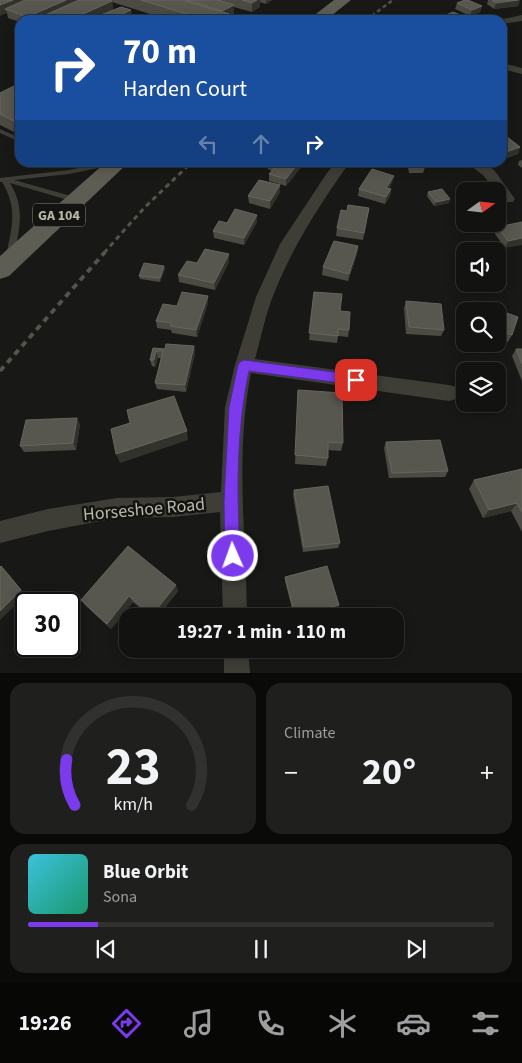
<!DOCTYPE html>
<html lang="en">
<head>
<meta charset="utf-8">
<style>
  :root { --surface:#121310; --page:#1f201e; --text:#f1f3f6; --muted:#9c9e9f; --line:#313230; --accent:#7c3aed }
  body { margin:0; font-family:"Source Sans 3",sans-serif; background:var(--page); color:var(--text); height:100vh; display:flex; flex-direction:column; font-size:19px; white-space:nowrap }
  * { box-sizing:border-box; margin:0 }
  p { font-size:16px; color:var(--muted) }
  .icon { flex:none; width:28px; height:28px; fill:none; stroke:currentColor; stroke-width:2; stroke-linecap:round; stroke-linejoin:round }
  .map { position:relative; height:673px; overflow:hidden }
  .sheet { display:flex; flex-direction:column; gap:10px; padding:10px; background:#0a0a09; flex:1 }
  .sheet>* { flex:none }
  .banner { position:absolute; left:15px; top:15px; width:492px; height:152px; border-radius:15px; box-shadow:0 2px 12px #0003,0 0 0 1px var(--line); background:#1a4fa0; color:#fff; overflow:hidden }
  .needle { width:32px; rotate:75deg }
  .fabs { position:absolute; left:456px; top:182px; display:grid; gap:10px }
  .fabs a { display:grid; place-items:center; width:50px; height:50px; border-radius:10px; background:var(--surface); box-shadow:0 2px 12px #0003,0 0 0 1px var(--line); font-size:25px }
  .speed { position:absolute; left:15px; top:592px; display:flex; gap:10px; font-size:25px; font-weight:700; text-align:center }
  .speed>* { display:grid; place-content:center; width:65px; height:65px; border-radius:50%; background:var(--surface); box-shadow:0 2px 12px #0003,0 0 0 1px var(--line); line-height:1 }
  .speed .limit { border:2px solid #111; border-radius:8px; background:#fff; color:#111 }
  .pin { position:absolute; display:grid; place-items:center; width:42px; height:42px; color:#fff; margin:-21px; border-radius:10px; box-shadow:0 2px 8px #0006 }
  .me { position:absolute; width:55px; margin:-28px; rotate:358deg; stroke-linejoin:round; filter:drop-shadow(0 0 4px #0008) }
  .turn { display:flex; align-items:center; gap:18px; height:105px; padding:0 25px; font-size:22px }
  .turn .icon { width:65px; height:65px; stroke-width:2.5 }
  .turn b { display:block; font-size:35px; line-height:42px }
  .lanes { display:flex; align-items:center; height:48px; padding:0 25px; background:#0003; justify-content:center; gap:25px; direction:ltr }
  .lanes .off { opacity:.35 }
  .big { font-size:38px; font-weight:700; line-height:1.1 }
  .sheet .tile { flex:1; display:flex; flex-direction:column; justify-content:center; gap:8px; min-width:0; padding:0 18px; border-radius:15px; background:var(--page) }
  .sheet .dial { align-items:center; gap:0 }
  .dial svg { height:130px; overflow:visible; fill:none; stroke:var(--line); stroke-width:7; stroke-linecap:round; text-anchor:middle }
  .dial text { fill:var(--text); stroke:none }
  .song { display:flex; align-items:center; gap:15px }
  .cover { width:60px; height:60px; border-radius:8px; background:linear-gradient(135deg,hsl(190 70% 55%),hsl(160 70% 35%)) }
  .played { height:5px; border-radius:2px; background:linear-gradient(90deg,var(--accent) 15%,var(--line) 15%) }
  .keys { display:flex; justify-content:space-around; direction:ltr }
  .heat { display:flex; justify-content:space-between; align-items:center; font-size:28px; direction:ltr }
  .sheet .tiles { flex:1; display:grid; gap:10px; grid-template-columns:1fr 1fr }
  .tile:last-child { grid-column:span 2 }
  .trip { position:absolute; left:119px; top:608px; width:285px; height:50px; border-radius:15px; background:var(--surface); box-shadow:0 2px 12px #0003,0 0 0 1px var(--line); font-weight:700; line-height:50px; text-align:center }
  .menu { display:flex; height:80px; justify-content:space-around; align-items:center; background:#070806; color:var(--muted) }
  .menu .icon { width:35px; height:35px }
  .menu .current { color:var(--accent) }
  .menu b { font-size:22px; color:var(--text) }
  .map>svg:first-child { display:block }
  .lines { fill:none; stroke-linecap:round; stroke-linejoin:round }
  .lane { fill:#3e3e37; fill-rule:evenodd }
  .street { fill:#3e3e37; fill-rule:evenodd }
  .primary { fill:#5d5d53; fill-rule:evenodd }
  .rail-far2 { stroke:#53534a; stroke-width:2.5; stroke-dasharray:4 3; stroke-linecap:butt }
  .rail-far1 { stroke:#53534a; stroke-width:3; stroke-dasharray:5 4; stroke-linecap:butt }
  .rail { stroke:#53534a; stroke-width:4; stroke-dasharray:6 5; stroke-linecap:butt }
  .wall { fill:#4b4b44 }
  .shaded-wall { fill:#32322d }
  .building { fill:#57574f; stroke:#67665d }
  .route { fill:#7c3aed; stroke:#51269a }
  .labels { text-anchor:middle; stroke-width:5; stroke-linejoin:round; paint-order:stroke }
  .shield { fill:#131411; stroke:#88877a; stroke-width:1 }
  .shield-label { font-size:14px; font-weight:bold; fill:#bab8a7 }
  .near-street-label { font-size:18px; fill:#bab8a7; stroke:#131411 }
</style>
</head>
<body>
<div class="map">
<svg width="522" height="673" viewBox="0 0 522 673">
  <rect width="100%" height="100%" fill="#181916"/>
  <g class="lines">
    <path class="lane" d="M0,129L20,138V142L0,133Z
      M106,162L116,163L113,165L69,174L14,180L78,198L79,200L75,202L10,183C26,209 19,229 14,256L13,258H7L6,256C12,227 18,208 2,182H0V178L69,170Z"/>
    <path class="street" d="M522,15V21L502,24V20H498Z
      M502,63L522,68V74L502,69Z
      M336,162H350C320,204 292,247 273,296C265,316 261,338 255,359L449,385L456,387L458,393L456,399L449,401L251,373C235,454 246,535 247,616H223L220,512L173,517L117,518L48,531L0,543V521L48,509L117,498L173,497L221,492L225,407L235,365L256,297L280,244L327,173Z
      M466,162H482L494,170L515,199L513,202H503L498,191H495L484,176Z
      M224,649H248L250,673H224Z"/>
    <path class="primary" d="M334,0H351L326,20H308Z
      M106,162H129L9,276L0,279V256Z"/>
    <path class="rail-far2" d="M366,20L393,0"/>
    <path class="rail-far1" d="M104,253L144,208L192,162"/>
    <path class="rail" d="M0,371L105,252"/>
  </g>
  <path class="wall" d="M0,0H272L266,4L260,2V7L252,12L234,7V14L229,17V20H169L112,2L113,10H131L132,17L125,20H97L96,18L92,20H20V22L8,18L7,13Z
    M488,0H520L518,6L494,9L487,4Z
    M457,3L482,6L480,12L470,16L455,9Z
    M20,83V135L0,125V93Z
    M502,133L520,147L518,154L504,159L502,158Z
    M522,160V168L518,165L519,161Z
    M268,162H302V166L286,186L269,181V174L272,171L268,169Z
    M393,162H431L430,167H425L423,173H409L408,167H393Z
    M392,183L389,188L391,189L390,196L385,204L358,196L359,189Z
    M280,185V192L270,209L249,203L248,196Z
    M428,192L449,203L434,206L427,196Z
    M369,208L363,240L336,236L337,228L347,211Z
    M257,215V222L244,245L214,238L213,231L227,223Z
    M522,222L505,248L495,234L498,227Z
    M358,246L357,254L348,281L322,275L323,267Z
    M229,254V262L215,290L179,282L178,275Z
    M164,266L165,269L160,282L140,279L139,276Z
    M314,292L340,311L349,330L348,337L338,336L337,343L309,340Z
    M406,301L444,330L441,336L406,334L404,308Z
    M208,303L197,337L172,333L171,330L157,328L156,321L177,306Z
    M498,311L512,335L508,342L498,338Z
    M194,346L195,353L186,392L157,389L155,383L161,358H158L155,367L152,366L150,360L153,348L165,349Z
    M516,349H522V381L512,356Z
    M298,390L343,443L341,451L328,450V458L326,466L295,464Z
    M80,424L76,450L24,452L20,446Z
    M386,442L448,471L445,477L389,478L384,448Z
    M522,469V532L511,511L483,518L469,489L474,480Z
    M294,490L340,543L338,548L303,552L293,495Z
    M285,577L339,605L338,609L310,616H294L285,581Z
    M178,591L158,616H149L133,602L111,629L86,606L81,600Z"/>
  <path class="shaded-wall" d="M13,0H37L5,9L7,13L0,16V5Z
    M66,0H82L44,20H28L27,17Z
    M257,0H260V7L252,12V3Z
    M266,0H272L266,4Z
    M520,0L518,6L494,9L496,3Z
    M112,1L113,10L92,20H70Z
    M234,5V14L229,17V20H219L223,17L222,11Z
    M482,6L480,12L470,16L472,10Z
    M131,10L132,17L125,20H110Z
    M463,16L462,20H454Z
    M520,147L518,154L504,159L506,152Z
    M299,162H302V166L286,186V179Z
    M394,176L392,183L385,195L386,188Z
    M280,185V192L270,209V201Z
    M391,189L390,196L385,204L386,197Z
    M450,199L449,203L434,206L436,202Z
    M257,215V222L244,245V238Z
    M522,238V245L505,248L508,241Z
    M358,246L357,254L348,281L349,274Z
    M229,254V262L215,290L214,283Z
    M164,266L165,269L160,282V278Z
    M208,296V303L197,337L196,330Z
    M194,346L195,353L186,392L185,385Z
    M156,351L158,358L155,367L154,360Z
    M77,418L80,424L76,450L73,443Z
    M187,431L188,440L120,463L116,454Z
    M517,503L511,511L483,518L489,510Z
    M1,566L6,571L26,595L0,620Z
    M176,585L178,591L158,616H152V615Z
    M129,596L133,602L111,629L107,624Z
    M339,605L338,609L310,616H296Z"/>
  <path class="building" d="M0,0H13L0,5Z
    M25,0H66L27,17L5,9Z
    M79,0H110L112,1L70,20H34Z
    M141,0H182L229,14L219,20H206Z
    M186,0H218L234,5L222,11Z
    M242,0H257L252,3Z
    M465,0H468L482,6L472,10L457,3Z
    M492,0H518L496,3Z
    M121,7L131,10L110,20H102L96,17Z
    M453,12L463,16L454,20H444L439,18Z
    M151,17L162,20H146Z
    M20,83V124L0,114V93Z
    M502,133L520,147L506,152L502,149Z
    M269,162H299L286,179L269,174L277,165Z
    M410,162H424L425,166L411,165Z
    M372,169L394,176L386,188L391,189L386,197L359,189Z
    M259,180L280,185L270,201L248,196Z
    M442,189L450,199L436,202L428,192Z
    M348,205L369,208L364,233L337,228L341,210L347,211Z
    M235,209L257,215L244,238L213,231L219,221L227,223Z
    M522,222V238L508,241L498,227Z
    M334,241L358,246L349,274L323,267Z
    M205,249L229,254L214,283L178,275L187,261L197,263Z
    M144,263L164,266L160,278L139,276Z
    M182,292L208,296L196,330L170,326L172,323L156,321L163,304L177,306Z
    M314,292L342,294L340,311L350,312L349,330L338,329V336L309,333Z
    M406,301L441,304L444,330L409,327Z
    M473,301L518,317L512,335L498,330V311H469Z
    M166,344L194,346L185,385L155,383L163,351H156L154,360H150L153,348L165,349Z
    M516,349H522V364Z
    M298,390L342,393L343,443L328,442V458L295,455Z
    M174,396L187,431L116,454L111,429L130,423L127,410Z
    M77,418L73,443L20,446L26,420Z
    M440,440L448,471L392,473L386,442Z
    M522,469V512L517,503L489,510L474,480Z
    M328,486L340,543L304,547L294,490Z
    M128,546L176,585L152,615L129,596L107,624L81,600Z
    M1,566L21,590L0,611V567Z
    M327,566L339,605L295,616L285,577Z"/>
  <path class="route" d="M244,360L356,375L360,377L362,380L360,384L356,385L249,371C236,432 237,494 240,556L238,561L233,564L227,561L225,556L224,501L229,407L238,365L240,362Z"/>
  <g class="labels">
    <rect class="shield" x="33" y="203.5" width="52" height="23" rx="4"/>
    <g class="shield-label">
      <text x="59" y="220">GA 104</text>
    </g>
    <g class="near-street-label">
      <text transform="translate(144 509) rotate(-5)" y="6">Horseshoe Road</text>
    </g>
  </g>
</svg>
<div class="fabs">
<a><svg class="needle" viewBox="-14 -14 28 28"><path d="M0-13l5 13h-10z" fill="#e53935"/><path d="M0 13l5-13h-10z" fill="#9c9e9f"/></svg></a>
<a><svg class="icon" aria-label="sound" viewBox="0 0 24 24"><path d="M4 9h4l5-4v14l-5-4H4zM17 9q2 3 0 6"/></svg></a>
<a><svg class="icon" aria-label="search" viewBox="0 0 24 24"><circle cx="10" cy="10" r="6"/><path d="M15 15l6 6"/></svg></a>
<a><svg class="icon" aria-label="layers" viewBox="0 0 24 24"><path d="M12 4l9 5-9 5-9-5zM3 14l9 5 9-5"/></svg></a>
</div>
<div class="speed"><div class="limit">30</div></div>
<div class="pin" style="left:356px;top:380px;background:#d93025"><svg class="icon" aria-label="arrive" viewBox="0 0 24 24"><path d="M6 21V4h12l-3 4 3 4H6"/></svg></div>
<svg class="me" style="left:233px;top:556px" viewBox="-20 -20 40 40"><circle r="17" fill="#7c3aed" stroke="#fff" stroke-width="3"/><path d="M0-11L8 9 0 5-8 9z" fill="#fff"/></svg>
<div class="trip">19:27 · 1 min · 110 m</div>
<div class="banner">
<div class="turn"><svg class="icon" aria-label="right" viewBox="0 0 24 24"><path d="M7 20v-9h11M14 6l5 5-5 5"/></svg><div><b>70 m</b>Harden Court</div></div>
<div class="lanes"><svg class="icon off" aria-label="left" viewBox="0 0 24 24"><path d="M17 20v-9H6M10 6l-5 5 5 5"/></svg><svg class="icon off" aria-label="ahead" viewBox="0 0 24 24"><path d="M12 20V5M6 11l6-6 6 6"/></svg><svg class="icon" aria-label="right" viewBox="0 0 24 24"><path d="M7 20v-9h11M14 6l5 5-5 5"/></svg></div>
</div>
</div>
<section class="sheet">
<div class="tiles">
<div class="tile dial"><svg viewBox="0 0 100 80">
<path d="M14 69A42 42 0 1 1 86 69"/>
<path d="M14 69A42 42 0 0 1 9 41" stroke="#7c3aed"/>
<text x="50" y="56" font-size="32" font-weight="700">23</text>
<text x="50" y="72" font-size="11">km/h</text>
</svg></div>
<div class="tile"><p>Climate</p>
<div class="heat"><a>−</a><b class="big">20°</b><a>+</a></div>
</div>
<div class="tile">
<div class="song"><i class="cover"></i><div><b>Blue Orbit</b><p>Sona</p></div></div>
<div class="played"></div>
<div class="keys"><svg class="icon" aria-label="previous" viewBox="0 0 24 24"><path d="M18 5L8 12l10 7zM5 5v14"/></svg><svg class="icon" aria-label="pause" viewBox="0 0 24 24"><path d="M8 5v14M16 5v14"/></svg><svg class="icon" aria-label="next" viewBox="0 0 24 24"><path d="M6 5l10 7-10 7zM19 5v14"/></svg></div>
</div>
</div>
</section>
<nav class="menu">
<b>19:26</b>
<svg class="icon current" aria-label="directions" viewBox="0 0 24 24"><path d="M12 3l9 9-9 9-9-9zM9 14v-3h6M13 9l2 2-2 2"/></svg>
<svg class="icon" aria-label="music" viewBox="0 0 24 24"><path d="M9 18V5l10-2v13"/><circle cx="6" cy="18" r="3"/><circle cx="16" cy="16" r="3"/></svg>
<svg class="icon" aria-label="phone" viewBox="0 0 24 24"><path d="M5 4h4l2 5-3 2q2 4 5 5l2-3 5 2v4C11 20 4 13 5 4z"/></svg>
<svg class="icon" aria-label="climate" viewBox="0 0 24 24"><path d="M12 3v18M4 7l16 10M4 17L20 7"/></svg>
<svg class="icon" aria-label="car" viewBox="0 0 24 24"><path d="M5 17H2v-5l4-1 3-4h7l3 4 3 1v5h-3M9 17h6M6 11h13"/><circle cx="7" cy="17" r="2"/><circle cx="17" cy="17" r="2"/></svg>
<svg class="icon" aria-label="filters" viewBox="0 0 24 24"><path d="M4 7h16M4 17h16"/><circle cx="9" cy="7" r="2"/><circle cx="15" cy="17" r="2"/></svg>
</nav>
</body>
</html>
